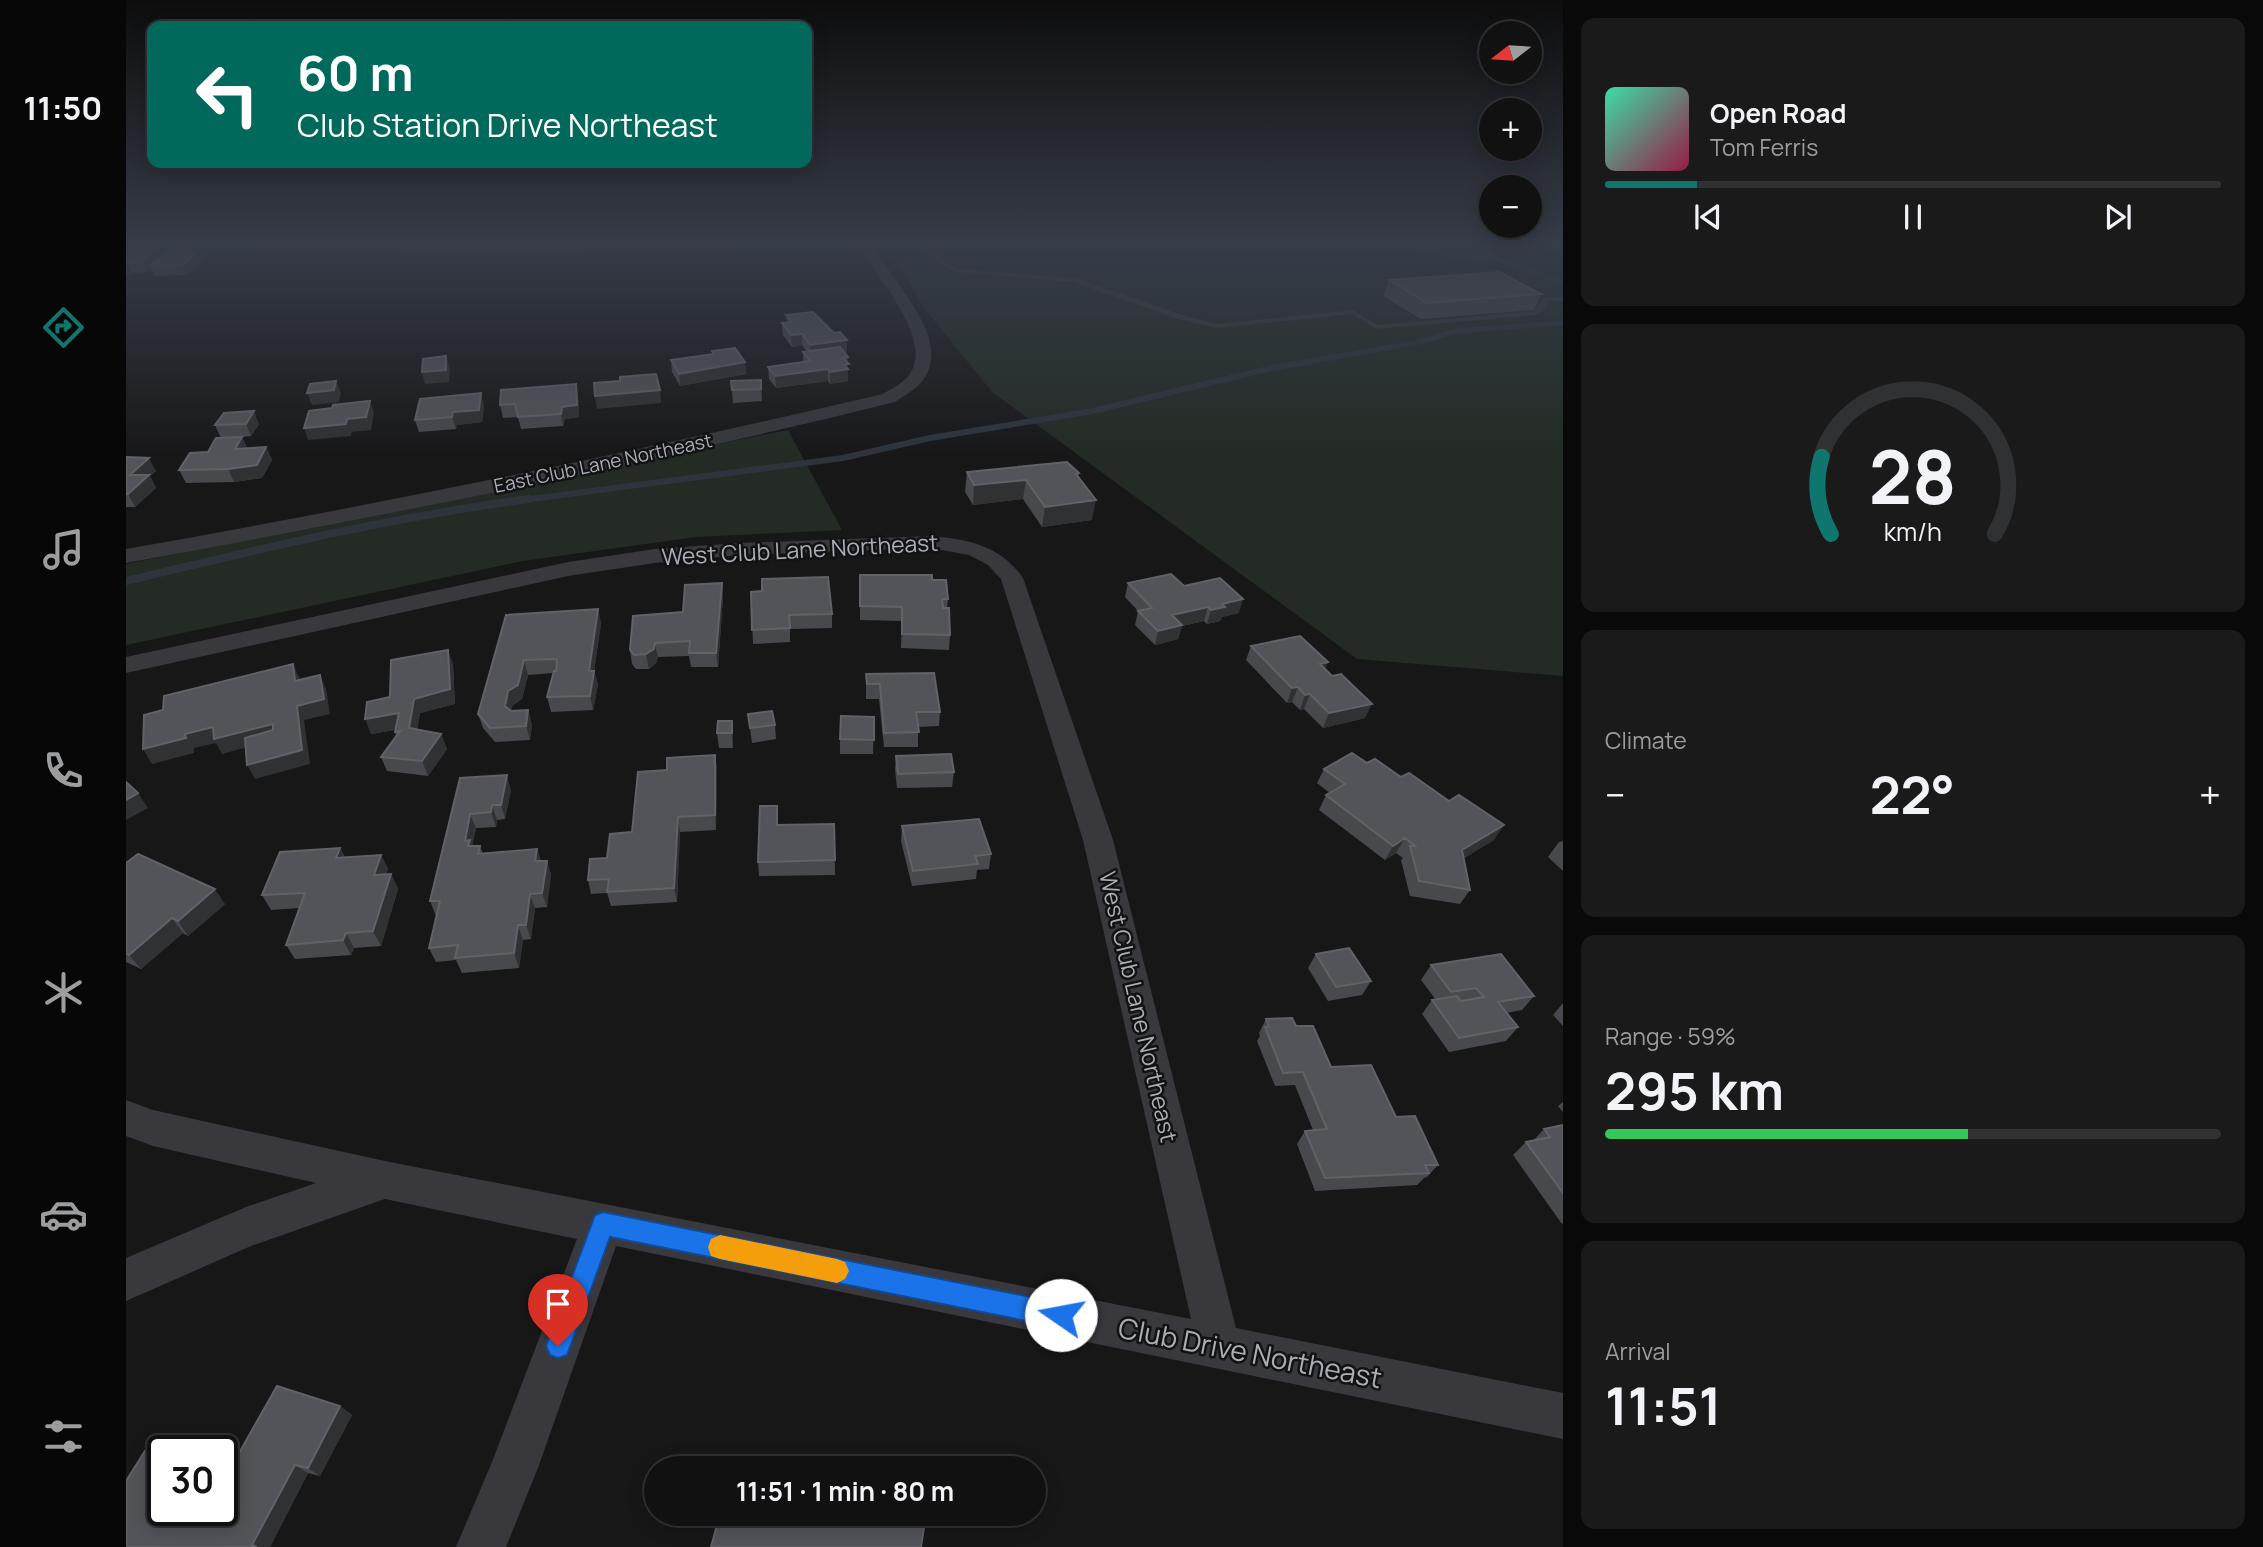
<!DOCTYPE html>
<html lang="en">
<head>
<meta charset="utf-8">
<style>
  :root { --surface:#111112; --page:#1a1a1b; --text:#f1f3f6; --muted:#9c9d9f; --line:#303132; --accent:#0f766e }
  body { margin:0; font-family:Manrope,sans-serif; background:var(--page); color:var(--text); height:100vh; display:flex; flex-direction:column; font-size:26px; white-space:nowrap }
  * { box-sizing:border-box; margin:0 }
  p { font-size:23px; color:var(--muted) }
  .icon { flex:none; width:38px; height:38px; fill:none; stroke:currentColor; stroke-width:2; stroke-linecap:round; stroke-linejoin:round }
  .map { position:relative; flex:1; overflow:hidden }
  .panel { display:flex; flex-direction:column; gap:18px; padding:18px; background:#09090a; width:700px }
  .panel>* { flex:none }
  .banner { position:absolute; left:21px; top:21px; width:665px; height:147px; border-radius:14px; box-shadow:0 4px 18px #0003,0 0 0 2px var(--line); background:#00695c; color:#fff; overflow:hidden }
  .needle { width:46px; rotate:253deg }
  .controls { position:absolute; left:1353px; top:21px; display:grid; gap:14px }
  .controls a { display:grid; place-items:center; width:63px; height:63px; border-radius:50%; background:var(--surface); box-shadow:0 4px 18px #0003,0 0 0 2px var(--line); font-size:35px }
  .speed { position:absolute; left:21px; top:1435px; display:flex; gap:14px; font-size:35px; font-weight:700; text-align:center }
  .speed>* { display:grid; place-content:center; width:91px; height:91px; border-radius:50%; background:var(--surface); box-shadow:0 4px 18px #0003,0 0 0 2px var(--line); line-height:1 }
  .speed .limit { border:4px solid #111; border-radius:10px; background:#fff; color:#111 }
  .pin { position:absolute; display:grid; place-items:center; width:60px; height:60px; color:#fff; margin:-72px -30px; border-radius:50% 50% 50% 0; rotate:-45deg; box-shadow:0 0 7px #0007 }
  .pin .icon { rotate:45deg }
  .me { position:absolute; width:77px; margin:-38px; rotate:282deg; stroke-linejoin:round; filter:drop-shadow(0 0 5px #0008) }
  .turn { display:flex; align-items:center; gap:24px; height:147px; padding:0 35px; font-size:32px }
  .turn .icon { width:91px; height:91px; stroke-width:2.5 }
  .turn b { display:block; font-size:49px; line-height:60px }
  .big { font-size:52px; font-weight:700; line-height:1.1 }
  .panel .card { flex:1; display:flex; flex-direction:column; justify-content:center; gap:10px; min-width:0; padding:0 24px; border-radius:14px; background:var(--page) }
  .panel .dial { align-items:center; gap:0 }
  .dial svg { height:182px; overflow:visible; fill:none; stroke:var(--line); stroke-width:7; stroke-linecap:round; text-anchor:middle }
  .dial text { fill:var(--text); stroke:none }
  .song { display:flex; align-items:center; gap:21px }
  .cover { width:84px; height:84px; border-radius:10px; background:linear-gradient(135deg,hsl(160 70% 55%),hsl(340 70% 35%)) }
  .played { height:7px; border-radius:4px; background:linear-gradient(90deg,var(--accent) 15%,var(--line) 15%) }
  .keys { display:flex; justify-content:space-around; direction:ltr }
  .heat { display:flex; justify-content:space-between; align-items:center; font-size:38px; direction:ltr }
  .charge { height:10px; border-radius:5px; background:linear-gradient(90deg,#34c759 59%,var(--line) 0) }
  .trip { position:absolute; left:518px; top:1456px; width:402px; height:70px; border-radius:35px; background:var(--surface); box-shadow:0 4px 18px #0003,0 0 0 2px var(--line); font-weight:700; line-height:70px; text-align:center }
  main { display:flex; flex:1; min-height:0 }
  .menu { display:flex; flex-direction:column; width:126px; justify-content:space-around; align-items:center; background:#070707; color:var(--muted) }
  .menu .icon { width:49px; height:49px }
  .menu .selected { color:var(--accent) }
  .menu b { font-size:32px; color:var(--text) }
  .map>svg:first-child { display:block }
  .green { fill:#232b24 }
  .water { fill:#2d343c }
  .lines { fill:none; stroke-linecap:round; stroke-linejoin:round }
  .stream-far2 { stroke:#2d343c; stroke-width:5 }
  .stream-far1 { stroke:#2d343c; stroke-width:6 }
  .stream { stroke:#2d343c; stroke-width:8 }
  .service { fill:#38383d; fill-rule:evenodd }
  .minor { fill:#38383d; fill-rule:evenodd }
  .wall { fill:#48494d }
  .shaded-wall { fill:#303133 }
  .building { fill:#535459; stroke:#606268; stroke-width:2 }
  .route { fill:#1a73e8; stroke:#114b97; stroke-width:2 }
  .slow { fill:#f59e0b }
  .labels { text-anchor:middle; stroke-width:5; stroke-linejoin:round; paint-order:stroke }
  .far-street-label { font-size:19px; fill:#a9adb8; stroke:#121213 }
  .street-label { font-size:23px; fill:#a9adb8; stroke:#121213 }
  .near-street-label { font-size:28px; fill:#a9adb8; stroke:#121213 }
</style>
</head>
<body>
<main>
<nav class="menu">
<b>11:50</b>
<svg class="icon selected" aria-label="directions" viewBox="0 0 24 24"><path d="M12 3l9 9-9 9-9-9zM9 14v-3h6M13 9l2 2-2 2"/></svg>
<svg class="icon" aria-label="music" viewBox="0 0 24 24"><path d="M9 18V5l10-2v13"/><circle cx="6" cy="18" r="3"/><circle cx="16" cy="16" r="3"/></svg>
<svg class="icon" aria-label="phone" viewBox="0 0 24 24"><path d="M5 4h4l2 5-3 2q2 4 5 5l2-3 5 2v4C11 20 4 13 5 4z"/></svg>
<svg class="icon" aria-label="climate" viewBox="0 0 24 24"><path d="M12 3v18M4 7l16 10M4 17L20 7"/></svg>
<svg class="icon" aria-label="car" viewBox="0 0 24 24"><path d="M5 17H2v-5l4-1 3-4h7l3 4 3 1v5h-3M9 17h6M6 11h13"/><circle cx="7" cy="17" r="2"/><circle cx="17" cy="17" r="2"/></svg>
<svg class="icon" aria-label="filters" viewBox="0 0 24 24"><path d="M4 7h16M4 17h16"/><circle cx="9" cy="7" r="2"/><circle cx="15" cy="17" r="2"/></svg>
</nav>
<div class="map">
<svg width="1437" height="1547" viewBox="0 0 1437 1547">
  <rect width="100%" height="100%" fill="#171718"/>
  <path class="green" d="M759,241H1437V676L1231,659L866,392L798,308Z
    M662,430L716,530L570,537L397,561L0,645V564Z"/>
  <path class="water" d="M1266,241H1437V245H1373L1363,249L1374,258L1352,263L1297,252Z"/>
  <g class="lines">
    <path class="stream-far2" d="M1350,241L1347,250L1437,283
      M1209,357L1294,342L1329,331L1437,323"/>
    <path class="stream-far1" d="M390,501L717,458L804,438L967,411L1146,368L1219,355"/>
    <path class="stream" d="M0,581C134,549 266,517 403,499"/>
    <path class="service" d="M790,241H797L822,265L833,269L948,278L1060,316L1091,324L1227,310L1251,325L1407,311L1419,297H1437V301H1422L1418,311L1409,315L1250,329L1226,314L1091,328L1055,320L947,282L830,272L818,267Z"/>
    <path class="minor" d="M123,241L368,246L614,241L608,245C448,256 289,256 129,245Z
      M732,241H745C763,281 831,339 795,383C789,390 777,396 769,402C515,465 258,516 0,563V549C254,504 506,453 757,394C765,389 777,383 783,375C810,339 748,277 732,241Z
      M805,536C842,539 875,546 897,578L987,840L1110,1328L1437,1393V1439L490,1246L412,1468L380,1547H330L366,1462L451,1239L259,1199L125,1246L0,1301V1258L120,1207L190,1183L27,1146L0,1136V1100L27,1110L259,1161L1065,1319L957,840L875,579L862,565L843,555L805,548L614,555L529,563L442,576L0,673V657L442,562L529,549L614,543Z"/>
  </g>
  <path class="wall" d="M79,245L83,255L60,275L29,276L25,268L21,272L6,273L0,278V248L34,246L37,255Z
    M1263,280L1415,294L1408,310L1295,319L1257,296Z
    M660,315L708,333L721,340V352H718L722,357V381L704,384L702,381L650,388L643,379L642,367L677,362V352H681L676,345L666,347L657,335L656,323H661Z
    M586,351L619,362L620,374L554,386L546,372L545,360L587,354Z
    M635,380L636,401L607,403L605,381Z
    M450,384L452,396L453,417L439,419L437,426L395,429L392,417L377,418L374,405Z
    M358,405L356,422L331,425L330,429L293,432L289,420Z
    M133,424L125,436L116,437L121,448L140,447L146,460L136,478L108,482L60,483L53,470L82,452L95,438L89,425Z
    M0,457L30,471L24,476L30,488L9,507H0Z
    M841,472L953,473L952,477L966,520L916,527L897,499L847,505L839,492Z
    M734,575L806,580L822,599L821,608L824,635L823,650L775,648L776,621L734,620Z
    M596,583L597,597L592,667H565L563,656L532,657L530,663L523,669H510L506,664L504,650Z
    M1002,583L1113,613L1096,617L1094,621L1081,624L1078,621L1056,626L1052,639L1029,645L1009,625L1012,611L999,597Z
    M625,592L706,614V628L664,629V642L627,644Z
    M472,609L475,624L468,671L472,685L467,710L425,712L421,697L427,673L402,675L396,699L386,706L385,711L402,710L406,725L404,740L369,742L357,728L352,714L380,615Z
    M1125,646L1202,662L1199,669L1239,718L1197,728L1178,709L1174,710L1166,702L1161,703L1120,660Z
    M327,664L329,704L294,713L291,730L315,734L321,749L302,776L261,771L255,757L270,737L269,732V730L245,734L264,697Z
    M740,674L814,712L813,726L792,727V747H758L753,699H740Z
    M622,714L649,725L650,739L626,743Z
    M748,717L747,754H714V739Z
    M606,721L607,748H593L591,733Z
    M589,755L591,769L590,830L554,832L551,902L485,906L481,893L465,894L462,880L506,832L541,770Z
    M770,756L828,772L826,787L771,788L769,770Z
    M1241,763L1368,840L1338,858L1344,890L1334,904L1284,896L1275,860L1277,858L1270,853L1259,860L1193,810L1200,795L1204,793L1191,783L1198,769Z
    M334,778L385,790L379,819L371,820L370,827L350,828L346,846H354L357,854L411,849L415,861H421L425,875L421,907L409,908L405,939L397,940L393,968L336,973L330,960L310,962L303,948L310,916L304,901Z
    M708,824L709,875L633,876L632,862L652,825Z
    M776,826L865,854L863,869L851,870L850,879L786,886L775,841Z
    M1437,841V871L1422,857L1433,842Z
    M214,848L219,857L255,855L262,869L260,874H265L272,889L255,946L228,948L225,955L169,959L160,945L173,908L145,910L136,895Z
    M0,863L99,904L62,936L57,933L15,969L0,962Z
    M1190,954L1245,981L1236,995L1202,1001L1182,968Z
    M1305,965L1408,996L1396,1010L1380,1013L1392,1027L1380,1041L1323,1052L1296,1014L1306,1000H1310L1295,980Z
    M1437,1003V1026L1427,1015Z
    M1140,1019L1170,1026L1205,1067L1270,1117L1312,1165L1301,1177L1298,1178L1291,1185L1189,1191L1171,1144L1179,1131L1187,1130L1169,1085L1149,1086L1131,1041L1134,1036L1133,1033Z
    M1437,1102V1112L1432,1106Z
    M1437,1125V1223L1436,1224L1387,1155L1400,1142L1407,1141L1418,1129Z
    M214,1406L226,1415L194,1476L182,1473L144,1547H0L104,1469Z"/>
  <path class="shaded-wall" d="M79,245L83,255L60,275L56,265Z
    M34,246L38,256L24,266L25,268L21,272L16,262Z
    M1,262L6,273L0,278V263Z
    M676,334V345L666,347L665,335Z
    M721,340V352L685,356L684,345Z
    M320,356L324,368L323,382L299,384L296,372Z
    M722,357V381L704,384V372L717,358Z
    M619,362L620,374L554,386L553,374Z
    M702,369V381L650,388L649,376Z
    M210,381L215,393L213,402L186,405L181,393Z
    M450,384L452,396L453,417L439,419L437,426L435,414L436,407Z
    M534,390L535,403L471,409L469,396Z
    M355,393L358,405L356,422L331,425L330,429L326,417L327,412Z
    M244,401L248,413L245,430L226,432L225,436L182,440L178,428L221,419Z
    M128,411L133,424L125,436L120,424Z
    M116,437L121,449H109Z
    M140,447L146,460L136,478L108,482L102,469Z
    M23,458L30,471L24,476L30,488L9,507L2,494L4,475Z
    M900,480L897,499L847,505L848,485Z
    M970,500L966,520L916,527L919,507Z
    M596,583L597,597L592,667L590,653Z
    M1117,599L1113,613L1096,617L1094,621L1081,624L1085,610L1096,604Z
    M1082,607L1078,621L1056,626L1052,639L1029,645L1032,631L1046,615Z
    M472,609L475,624L466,685L463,671Z
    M529,643L532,657L530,663L523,669L520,654Z
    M322,650L327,664L329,704L294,713L289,743L283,728L288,699Z
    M398,660L402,675L396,699L386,706L384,720L379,706L382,691Z
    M1202,662L1196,677L1194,664Z
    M167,664L174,679L176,695L169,681Z
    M468,671L472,685L467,710L464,696Z
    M194,675L200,689L204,714L178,720L184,764L129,779L121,765L171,706Z
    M1172,687L1166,702L1161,703L1166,688Z
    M1184,694L1178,709L1174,710L1179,695Z
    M1246,704L1239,718L1197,728L1203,713Z
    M402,710L406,725L404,740L400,726Z
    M273,713L279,728L245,734L239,719Z
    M606,721L607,736V748L606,733Z
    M147,724L155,738L96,754L90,743L68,748V753L26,764L17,749L59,734L87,727Z
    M315,734L321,749L302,776L296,761Z
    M589,755L591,769L590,830L589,815Z
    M381,775L385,790L379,819L375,805Z
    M12,793L22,808L0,820V800Z
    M366,805L371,820L370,827L365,812Z
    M344,814L350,828L346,847L349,855L339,841Z
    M552,817L554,832L551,902L548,888Z
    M1378,825L1368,840L1327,864L1336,850Z
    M1279,838L1270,853L1259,860L1267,846Z
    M214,848L221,862L210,858Z
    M411,849L416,864L409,861Z
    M255,855L262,869L255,890L248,875Z
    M421,861L425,875L421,907L416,893Z
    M265,874L272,889L255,946L247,931Z
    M89,889L99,904L62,936L52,921Z
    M404,894L409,908L405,939L400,925Z
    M46,918L57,933L15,969L3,955Z
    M392,925L397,940L393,968L388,953Z
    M220,933L228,948L225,955L217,940Z
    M214,1406L226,1415L194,1476L182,1468Z
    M169,1465L182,1473L144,1547H130L126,1545Z"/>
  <path class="building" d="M79,245L56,265L24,266L48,246Z
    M34,246L16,262L0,263L1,247Z
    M1373,272L1415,294L1301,303L1263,280Z
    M687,312L708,333L714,332L721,340L684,345L676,334L665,335L656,323L666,322L660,315Z
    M714,347L722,357L717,358L723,364L718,365L722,369L704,372L702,369L649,376L642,367L684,361L677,352Z
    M609,348L619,362L553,374L545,360L588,354L586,351Z
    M320,356V370L296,372L297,359Z
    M530,374L534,390L469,396L468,383L494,381V377Z
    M635,380V389L606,390L605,381Z
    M210,381L208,390L181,393L184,384Z
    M450,384L451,405L436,407L435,414L392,417L389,404L374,405L375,390Z
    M355,393L353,410L327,412L326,417L289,420L294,399Z
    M244,401L240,417L221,419L220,424L178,428L183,411L206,408L207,405Z
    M128,411L120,424L89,425L98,413Z
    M116,437L109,449L140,447L131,465L102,469L53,470L64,453L82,452L90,438Z
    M0,457L23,458L4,475H23L2,494H0Z
    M941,462L953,473L950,474L970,500L919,507L900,480L848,485L841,472Z
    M1045,574L1058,586L1094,578L1117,599L1096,604L1099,607L1085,610L1082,607L1046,615L1056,625L1032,631L1012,611L1026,608L1002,583Z
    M734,575H806V580H820L822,599H816L817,608H823L824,635L776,634V607L734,606Z
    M702,577L706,614L663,615L664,628L626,630L625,592L636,591V579Z
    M596,583L590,653H563L564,641L529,643L528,649L520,654L508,655L504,650L507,616L557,612L559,585Z
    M472,609L463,671H468L464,696L421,697L428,671H430L431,659L398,660L392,685L382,691L379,706L385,711L402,710L400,726L364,728L352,714L380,615Z
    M1174,636L1202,662L1194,664L1206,676L1215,674L1246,704L1203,713L1184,694L1179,695L1172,687L1166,688L1125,646Z
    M322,650L324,689L288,699L283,728L315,734L296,761L255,757L274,731L269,732L273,713L239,719L241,702L264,697L265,660Z
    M167,664L169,681L194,675L198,699L171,706L176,750L121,765L119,738L147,730V724L88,739L87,727L59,734L60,738L17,749L18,715L37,710L38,696Z
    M808,673L814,712H790L793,732L758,733L754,684H741L740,674Z
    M646,711L649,725L624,728L622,714Z
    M715,716L748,717V740L714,739Z
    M592,721H606V733H591Z
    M1226,753L1241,763L1249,759L1275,777L1283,773L1323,801L1333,795L1378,825L1336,850L1344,890L1293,881L1284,846H1289L1279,838L1267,846L1200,795L1219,784L1198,769Z
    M825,754L828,772L772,774L770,756Z
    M589,755V815L552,817L548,888L481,892L483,879L462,880L464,859L481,858L484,834L506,832L512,772L541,770V758Z
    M381,775L375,805H366L365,812L344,814L339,841L344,840L342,846H354L352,854L411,849L409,861H421L416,893L404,894L400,925H392L388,953L329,958L332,945L303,948L314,901H304L334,778Z
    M0,782L12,793L0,800Z
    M634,806H651V825L708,824L709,860L632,862Z
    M853,819L865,854L849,856L852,864L787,871L776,826Z
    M214,848L210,858L255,855L248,875L265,874L247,931L220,933L217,940L160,945L179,893L136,895L154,852Z
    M12,854L89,889L52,921L46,918L3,955L0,953V863Z
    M1223,948L1245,981L1210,987L1190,954Z
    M1375,954L1408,996L1372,1002L1392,1027L1333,1038L1306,1000L1331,996L1335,1001L1358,997L1350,988L1325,992L1305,965Z
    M1166,1018L1170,1026H1187L1205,1067L1245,1065L1270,1117L1289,1116L1312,1165H1299L1303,1173L1199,1178L1179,1131L1201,1129L1177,1072L1157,1073L1139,1027H1143L1140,1019Z
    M1437,1125V1193L1400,1142L1424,1137L1418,1129Z
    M151,1386L214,1406L182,1468L169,1465L126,1545L131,1547H0V1481L24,1443L49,1451H37V1510H96V1466L104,1469Z
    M594,1514H702L708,1515V1514H800L795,1547H585Z"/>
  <linearGradient id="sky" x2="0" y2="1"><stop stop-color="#0d0d0d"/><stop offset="0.53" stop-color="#363c48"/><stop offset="1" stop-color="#363c48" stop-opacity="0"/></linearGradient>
  <rect width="1437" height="458" fill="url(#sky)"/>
  <path class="route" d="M477,1212L935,1303L944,1307L947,1315L944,1324L935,1328L484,1237L441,1355L432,1358L424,1355L420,1346L469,1215Z"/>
  <path class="slow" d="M594,1235L711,1259L719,1262L723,1271L719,1279L711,1283L594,1259L585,1256L582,1247L585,1239Z"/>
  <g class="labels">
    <g class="far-street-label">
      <text transform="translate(477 463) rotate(-12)" y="7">East Club Lane Northeast</text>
    </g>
    <g class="street-label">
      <text transform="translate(674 550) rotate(-3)" y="8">West Club Lane Northeast</text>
      <text transform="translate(1012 1007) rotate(77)" y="8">West Club Lane Northeast</text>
    </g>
    <g class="near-street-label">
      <text transform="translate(1124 1353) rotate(11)" y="10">Club Drive Northeast</text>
    </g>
  </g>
</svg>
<div class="controls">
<a><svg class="needle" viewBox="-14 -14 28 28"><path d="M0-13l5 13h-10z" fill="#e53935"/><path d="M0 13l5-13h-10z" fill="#9c9d9f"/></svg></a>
<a>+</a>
<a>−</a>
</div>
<div class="speed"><div class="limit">30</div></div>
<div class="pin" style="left:432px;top:1346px;background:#d93025"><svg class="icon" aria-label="arrive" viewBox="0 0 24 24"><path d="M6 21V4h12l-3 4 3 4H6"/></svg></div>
<svg class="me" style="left:935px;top:1315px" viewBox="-20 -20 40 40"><circle r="19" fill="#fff"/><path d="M0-13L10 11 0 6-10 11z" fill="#1a73e8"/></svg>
<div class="trip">11:51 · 1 min · 80 m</div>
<div class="banner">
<div class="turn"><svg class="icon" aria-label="left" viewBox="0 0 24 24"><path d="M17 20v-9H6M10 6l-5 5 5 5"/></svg><div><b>60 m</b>Club Station Drive Northeast</div></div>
</div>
</div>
<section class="panel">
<div class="card">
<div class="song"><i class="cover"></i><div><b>Open Road</b><p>Tom Ferris</p></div></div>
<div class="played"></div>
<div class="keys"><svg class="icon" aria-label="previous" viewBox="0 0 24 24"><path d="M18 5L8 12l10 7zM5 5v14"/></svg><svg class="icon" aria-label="pause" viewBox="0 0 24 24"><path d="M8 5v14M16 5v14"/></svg><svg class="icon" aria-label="next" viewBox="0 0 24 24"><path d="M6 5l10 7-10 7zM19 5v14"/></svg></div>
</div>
<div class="card dial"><svg viewBox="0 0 100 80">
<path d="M14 69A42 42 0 1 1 86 69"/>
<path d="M14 69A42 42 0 0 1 10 35" stroke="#0f766e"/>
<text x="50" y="56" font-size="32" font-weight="700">28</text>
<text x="50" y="72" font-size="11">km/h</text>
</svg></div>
<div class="card"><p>Climate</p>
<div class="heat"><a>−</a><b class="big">22°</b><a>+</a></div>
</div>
<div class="card"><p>Range · 59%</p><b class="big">295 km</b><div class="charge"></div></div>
<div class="card"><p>Arrival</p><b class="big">11:51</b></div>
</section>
</main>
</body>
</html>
